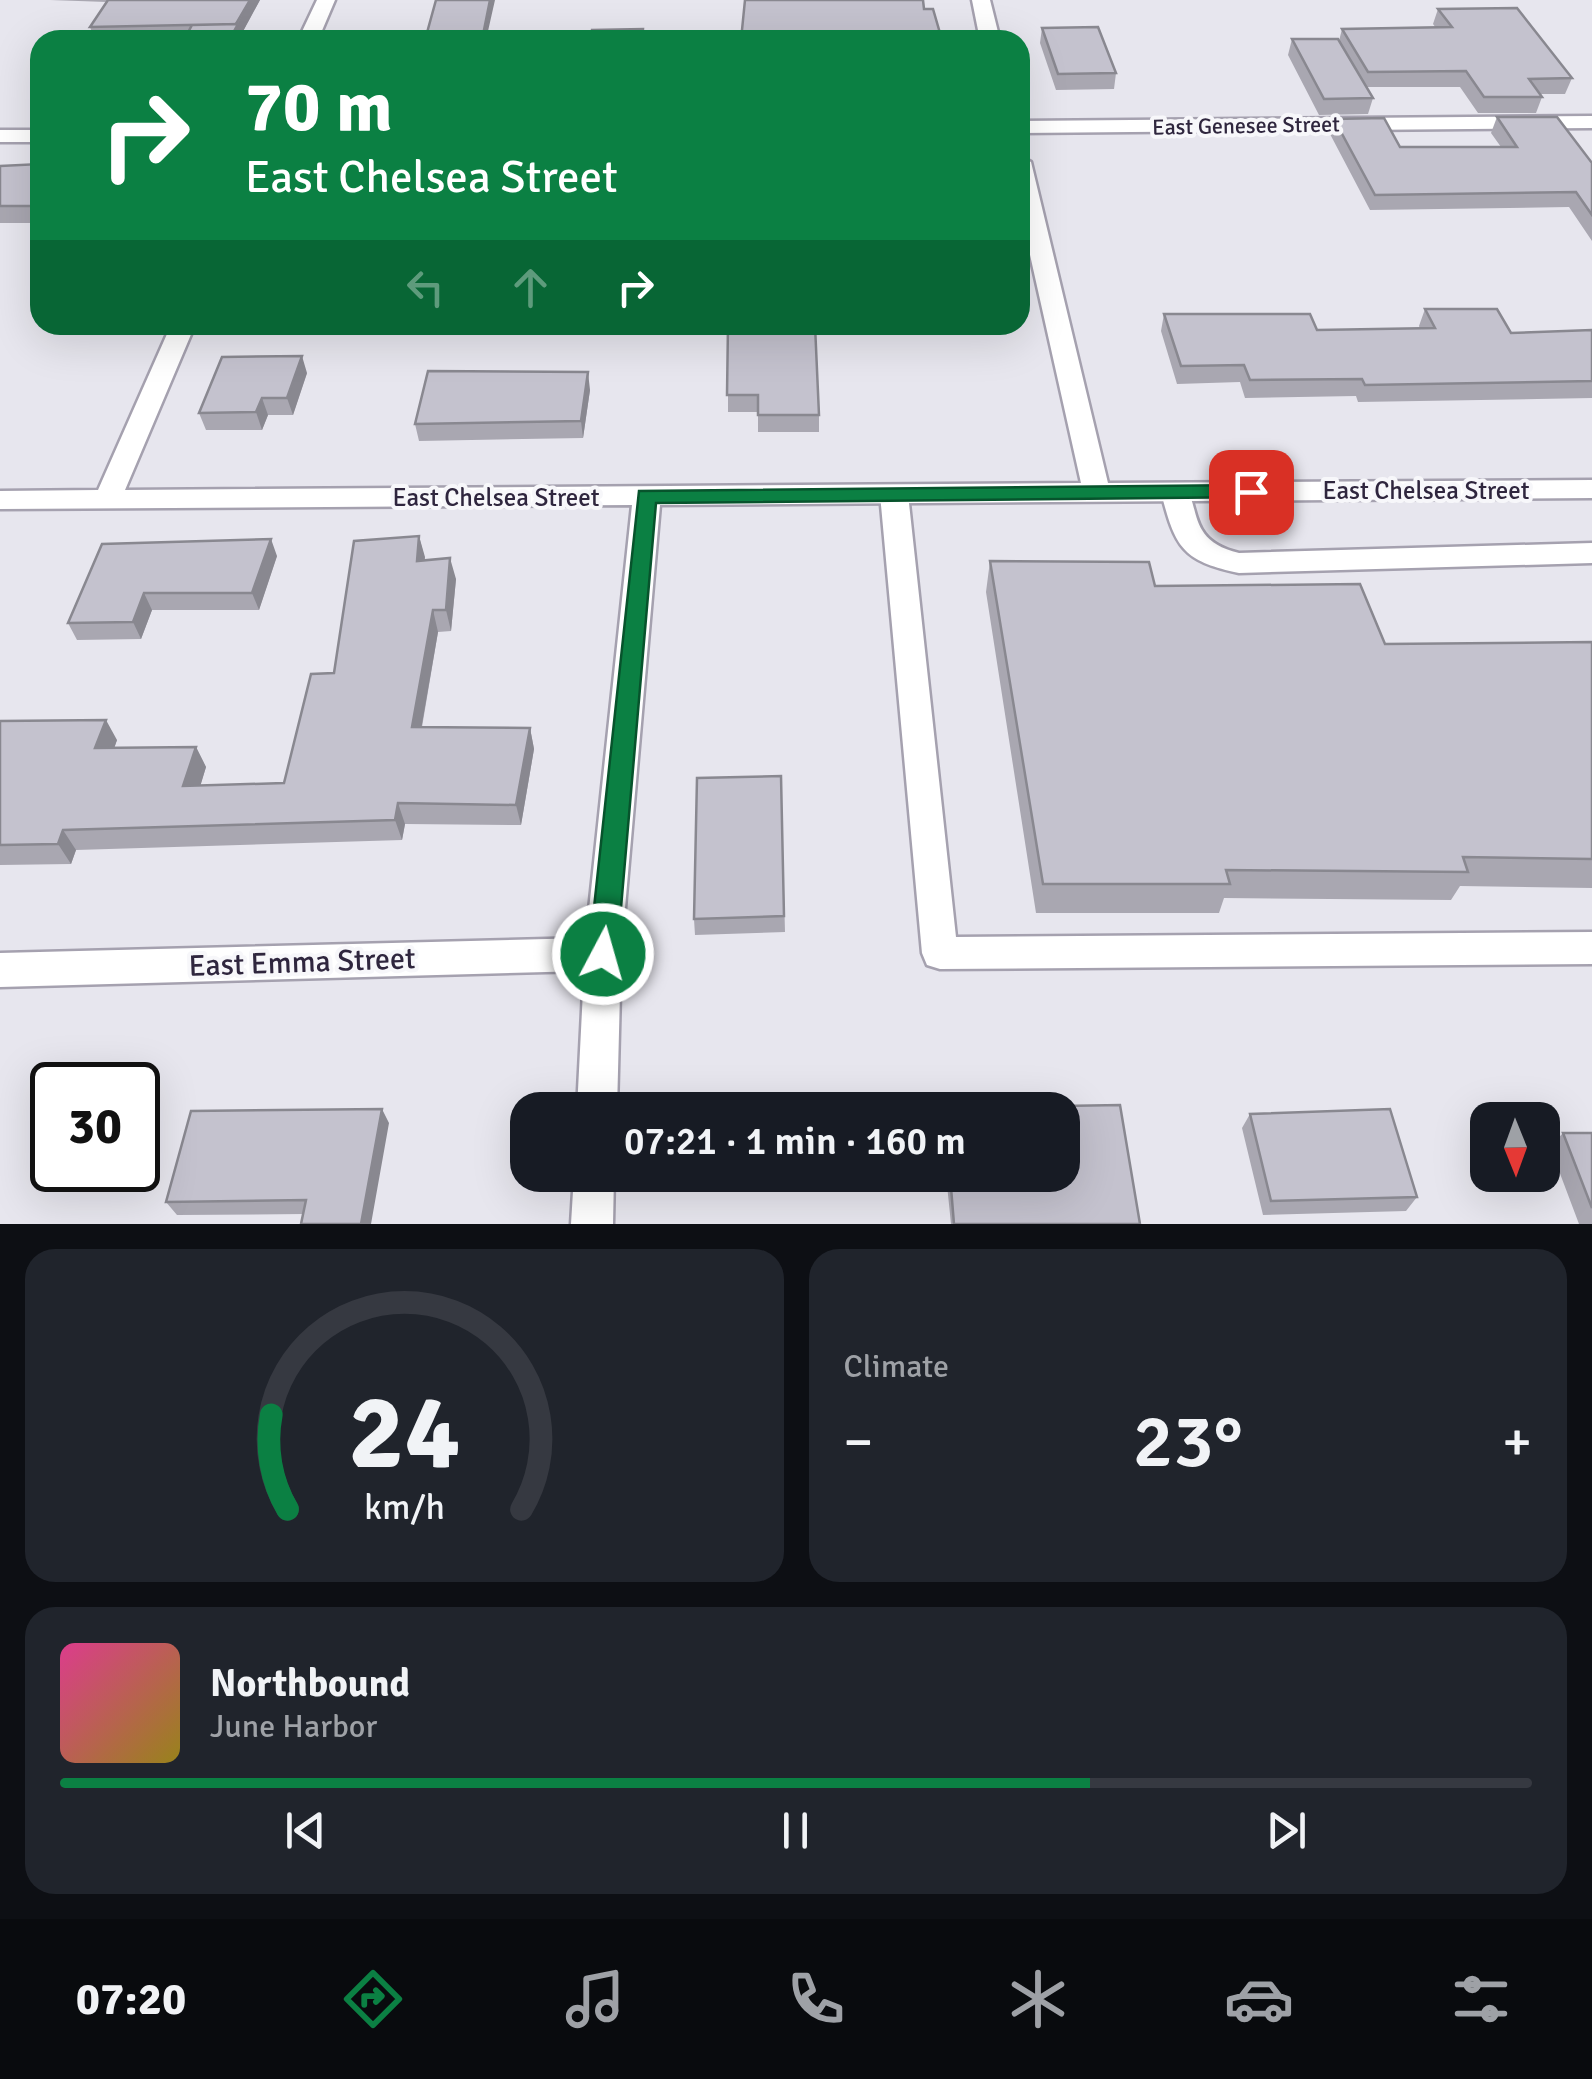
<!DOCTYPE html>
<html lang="en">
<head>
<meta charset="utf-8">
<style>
  :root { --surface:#171b24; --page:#20242c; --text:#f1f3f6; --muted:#9ea1a6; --line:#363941; --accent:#0b8043 }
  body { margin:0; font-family:Signika,sans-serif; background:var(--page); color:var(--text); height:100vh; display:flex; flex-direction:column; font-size:38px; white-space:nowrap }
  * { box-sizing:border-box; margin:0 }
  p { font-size:32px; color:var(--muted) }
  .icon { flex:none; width:55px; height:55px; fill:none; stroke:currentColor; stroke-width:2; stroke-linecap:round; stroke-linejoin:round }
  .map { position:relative; height:1224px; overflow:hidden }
  .drawer { display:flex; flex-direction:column; gap:25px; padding:25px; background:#0d0f14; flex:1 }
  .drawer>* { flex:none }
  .banner { position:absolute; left:30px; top:30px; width:1000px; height:305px; border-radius:30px; box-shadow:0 10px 40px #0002; background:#0b8043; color:#fff; overflow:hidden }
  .needle { width:65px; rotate:179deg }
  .buttons { position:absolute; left:1470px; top:1102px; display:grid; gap:20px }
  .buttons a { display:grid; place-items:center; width:90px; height:90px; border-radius:20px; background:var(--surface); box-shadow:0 10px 40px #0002; font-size:50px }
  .speed { position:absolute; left:30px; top:1062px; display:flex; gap:20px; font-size:50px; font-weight:700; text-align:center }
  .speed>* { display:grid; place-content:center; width:130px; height:130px; border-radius:50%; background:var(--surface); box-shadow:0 10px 40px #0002; line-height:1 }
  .speed .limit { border:5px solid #111; border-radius:15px; background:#fff; color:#111 }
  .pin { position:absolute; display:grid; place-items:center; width:85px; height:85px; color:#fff; margin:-42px; border-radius:20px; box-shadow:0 5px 15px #0006 }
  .me { position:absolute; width:110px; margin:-55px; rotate:6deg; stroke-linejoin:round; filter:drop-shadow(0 0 8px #0008) }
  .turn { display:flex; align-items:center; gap:35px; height:210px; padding:0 50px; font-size:45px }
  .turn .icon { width:130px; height:130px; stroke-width:2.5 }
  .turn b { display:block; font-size:70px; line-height:85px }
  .lanes { display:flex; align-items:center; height:95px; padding:0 50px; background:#0003; justify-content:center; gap:50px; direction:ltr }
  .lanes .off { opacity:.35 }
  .big { font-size:75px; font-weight:600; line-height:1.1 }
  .drawer .tile { flex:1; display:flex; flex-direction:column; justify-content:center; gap:15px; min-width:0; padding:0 35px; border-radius:30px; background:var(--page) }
  .drawer .dial { align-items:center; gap:0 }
  .dial svg { height:260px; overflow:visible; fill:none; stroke:var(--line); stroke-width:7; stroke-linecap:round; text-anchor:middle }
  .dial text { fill:var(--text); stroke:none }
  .song { display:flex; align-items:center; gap:30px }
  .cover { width:120px; height:120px; border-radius:15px; background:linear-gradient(135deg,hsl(330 70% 55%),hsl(50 70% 35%)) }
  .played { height:10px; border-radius:5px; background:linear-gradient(90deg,var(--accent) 70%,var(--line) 70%) }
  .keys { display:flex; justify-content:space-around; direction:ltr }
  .heat { display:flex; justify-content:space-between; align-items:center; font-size:55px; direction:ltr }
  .drawer .tiles { flex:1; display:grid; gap:25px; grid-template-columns:1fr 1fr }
  .tile:last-child { grid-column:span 2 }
  .trip { position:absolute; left:510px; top:1092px; width:570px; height:100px; border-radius:30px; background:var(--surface); box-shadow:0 10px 40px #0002; font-weight:600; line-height:100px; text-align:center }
  .tabs { display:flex; height:160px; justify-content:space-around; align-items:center; background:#090b0e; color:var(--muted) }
  .tabs .icon { width:70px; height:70px }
  .tabs .selected { color:var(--accent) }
  .tabs b { font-size:45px; color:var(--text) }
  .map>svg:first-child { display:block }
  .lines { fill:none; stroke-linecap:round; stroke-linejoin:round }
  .lane-casing { stroke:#a5a1af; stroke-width:5 }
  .street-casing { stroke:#a5a1af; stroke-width:5 }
  .lane { fill:#fff; fill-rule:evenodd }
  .street { fill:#fff; fill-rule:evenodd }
  .wall { fill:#a9a7b1 }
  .shaded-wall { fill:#898890 }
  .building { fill:#c4c2ce; stroke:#898890; stroke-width:2.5 }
  .route { fill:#0b8043; stroke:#07532c; stroke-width:2.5 }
  .labels { text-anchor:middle; stroke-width:8; stroke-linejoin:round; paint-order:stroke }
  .far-street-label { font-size:22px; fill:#2f263e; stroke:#f7f7fa }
  .street-label { font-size:25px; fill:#2f263e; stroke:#f7f7fa }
  .near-street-label { font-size:30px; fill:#2f263e; stroke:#f7f7fa }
</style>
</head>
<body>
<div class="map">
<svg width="1592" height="1224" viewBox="0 0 1592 1224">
  <rect width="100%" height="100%" fill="#e7e6ee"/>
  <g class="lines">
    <g class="lane-casing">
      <path id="lane" d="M1175,483C1207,492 1178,539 1239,553L1592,543V563L1239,573C1182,561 1175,547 1161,492Z
        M894,485L908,494L956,937L1592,932V964L940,969L927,965L922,953L880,494Z"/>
    </g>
    <g class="street-casing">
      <path id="street" d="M317,0H335L318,40H298Z
        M972,0H990L1000,40H980Z
        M1592,116V128L1020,133V121Z
        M0,130H40V142H0Z
        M1020,156L1031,162L1108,483L1592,480V498L660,505L621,954L617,1110H577L584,971L0,987V953L586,938L632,505L0,509V491L98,490L171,325H195L125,490L1081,483L1020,210Z
        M574,1175H614L613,1224H571Z"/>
    </g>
    <use href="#lane" class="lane"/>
    <use href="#street" class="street"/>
  </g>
  <path class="wall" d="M50,0H260L241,35L242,40L184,38L95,40L90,27L107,2Z
    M1438,9L1572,78L1565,94H1541L1542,97L1536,113H1478L1460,87H1366L1373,98L1368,114L1319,115L1288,55L1292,39L1339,41L1342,29L1436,28L1433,24Z
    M1042,28L1116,73L1114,89L1056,90L1040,43Z
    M1497,117L1592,163V241L1569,207L1370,210L1330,134L1334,119L1400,147H1501L1491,133Z
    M40,164V223H0V166Z
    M1425,309L1511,333L1592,330V398L1358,402L1356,396L1245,398L1240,382L1177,384L1161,331L1164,314L1317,330L1420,329L1419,326Z
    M728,325L819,415V432H758V412H728Z
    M307,373L293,415H268L262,430H206L199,413Z
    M590,390L583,438L419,441L415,424Z
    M419,536L425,560L456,579L451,631L438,632L422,727L530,728L534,749L521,825L405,824L402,840L76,850L71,864L0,865V721L117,740L114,748L196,747L206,767L200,786L284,783L334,673Z
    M102,544L277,556L259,610H152L141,639L77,640L68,623Z
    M990,561L1155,586L1385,644L1592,642V888L1460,886L1451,900L1224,898L1219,913H1036L986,592Z
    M781,776L785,932L695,935L694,919Z
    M1250,1114L1417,1197L1406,1211L1263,1215L1242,1128Z
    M389,1123L304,1214L177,1215L166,1202Z
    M1563,1133H1592V1224H1579L1550,1147Z
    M946,1175H1062L1140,1224H951Z"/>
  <path class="shaded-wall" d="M250,0H260L241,35L242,40H229Z
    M490,0H495L486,40H482Z
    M302,356L307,373L293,415L287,398Z
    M588,372L590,390L583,438L581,421Z
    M262,398L268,415L262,430L256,412Z
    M419,536L425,557L422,582L417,561Z
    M271,539L277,556L259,610L252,593Z
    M450,558L456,579L451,631L446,610Z
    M144,593L152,610L141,639L133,622Z
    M433,610L438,632L418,747L412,727Z
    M106,720L117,740L107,769L95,748Z
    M530,728L534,749L521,825L516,805Z
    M196,747L206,767L194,807L183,786Z
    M398,803L405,824L402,840L395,820Z
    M63,830L76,850L71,864L58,844Z
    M382,1109L389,1123L371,1224H361Z"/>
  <path class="building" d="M108,0H250L236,24L90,27Z
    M436,0H490L482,40H425Z
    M745,0H923L924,9H933L942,40H741Z
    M1517,8L1572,78L1529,79L1542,97H1484L1466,71L1368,72L1342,29L1452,27L1438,9Z
    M238,24L229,40H184L192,25Z
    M1098,27L1116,73L1058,74L1042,28Z
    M643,29L642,40H591L592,30Z
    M1292,39H1338L1373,98L1324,99Z
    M1497,117H1557L1592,163V215L1576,192L1375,195L1334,119L1384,118L1400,147H1517Z
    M40,164V206H0V166Z
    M1425,309H1497L1511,333L1592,330V381L1365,385L1362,379L1250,380L1244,365L1181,366L1164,314H1310L1317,330L1435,328Z
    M728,325H815L819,415H758V395H727Z
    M302,356L287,398H262L256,412L199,413L222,357Z
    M428,371L588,372L581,421L415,424Z
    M419,536L417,561L450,558L446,610H433L412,727L530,728L516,805L398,803L395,820L63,830L58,844L0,845V721L106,720L95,748L196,747L183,786L284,783L311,674L334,673L354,541Z
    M271,539L252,593H144L133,622L68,623L102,544Z
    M990,561L1149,562L1155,586L1360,584L1385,644L1592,642V859L1463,857L1468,872L1226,870L1230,884H1043Z
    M781,776L784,916L694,919L697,778Z
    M1120,1105L1140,1224H954L950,1175H1062V1110H944V1108Z
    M382,1109L361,1224H301L306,1200L166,1202L191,1111Z
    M1390,1109L1417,1197L1271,1201L1250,1114Z
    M1563,1133H1592V1208Z"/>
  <path class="route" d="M1251,485L1262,492L1258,497L656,503L617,954L613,963L603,966L593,963L589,954L639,491Z"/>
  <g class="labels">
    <g class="far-street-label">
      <text transform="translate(1246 125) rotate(-1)" y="8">East Genesee Street</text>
    </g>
    <g class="street-label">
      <text x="1426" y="499">East Chelsea Street</text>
      <text x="496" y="506">East Chelsea Street</text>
    </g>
    <g class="near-street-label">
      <text transform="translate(302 962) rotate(-2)" y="10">East Emma Street</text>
    </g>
  </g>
</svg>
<div class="buttons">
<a><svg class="needle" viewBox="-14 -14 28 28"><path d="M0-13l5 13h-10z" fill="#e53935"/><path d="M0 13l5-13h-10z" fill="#9ea1a6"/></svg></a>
</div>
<div class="speed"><div class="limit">30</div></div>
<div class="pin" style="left:1251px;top:492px;background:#d93025"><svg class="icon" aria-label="arrive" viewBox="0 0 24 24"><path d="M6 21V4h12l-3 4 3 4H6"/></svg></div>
<svg class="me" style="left:603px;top:954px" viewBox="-20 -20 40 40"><circle r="17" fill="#0b8043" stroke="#fff" stroke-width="3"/><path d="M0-11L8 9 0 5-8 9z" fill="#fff"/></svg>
<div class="trip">07:21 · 1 min · 160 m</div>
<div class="banner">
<div class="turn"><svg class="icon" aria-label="right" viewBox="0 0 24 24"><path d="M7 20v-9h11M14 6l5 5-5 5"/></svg><div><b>70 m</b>East Chelsea Street</div></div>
<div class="lanes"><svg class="icon off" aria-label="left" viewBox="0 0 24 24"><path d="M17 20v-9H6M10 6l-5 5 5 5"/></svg><svg class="icon off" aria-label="ahead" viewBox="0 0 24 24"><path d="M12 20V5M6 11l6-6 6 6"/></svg><svg class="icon" aria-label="right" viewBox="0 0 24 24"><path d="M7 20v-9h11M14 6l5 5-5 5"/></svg></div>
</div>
</div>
<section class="drawer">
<div class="tiles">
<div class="tile dial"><svg viewBox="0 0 100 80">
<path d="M14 69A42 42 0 1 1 86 69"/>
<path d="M14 69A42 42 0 0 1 9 40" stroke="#0b8043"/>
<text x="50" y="56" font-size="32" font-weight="700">24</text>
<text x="50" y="72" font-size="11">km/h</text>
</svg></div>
<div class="tile"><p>Climate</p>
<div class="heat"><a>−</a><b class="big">23°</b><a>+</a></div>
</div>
<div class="tile">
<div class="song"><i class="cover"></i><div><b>Northbound</b><p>June Harbor</p></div></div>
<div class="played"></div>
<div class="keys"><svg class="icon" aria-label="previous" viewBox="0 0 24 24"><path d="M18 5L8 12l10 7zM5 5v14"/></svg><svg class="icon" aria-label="pause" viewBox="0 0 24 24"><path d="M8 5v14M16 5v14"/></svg><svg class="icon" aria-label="next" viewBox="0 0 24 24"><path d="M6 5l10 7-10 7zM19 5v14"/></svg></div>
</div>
</div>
</section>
<nav class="tabs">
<b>07:20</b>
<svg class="icon selected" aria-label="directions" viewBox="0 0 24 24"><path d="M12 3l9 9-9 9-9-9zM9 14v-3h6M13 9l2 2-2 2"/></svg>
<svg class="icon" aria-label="music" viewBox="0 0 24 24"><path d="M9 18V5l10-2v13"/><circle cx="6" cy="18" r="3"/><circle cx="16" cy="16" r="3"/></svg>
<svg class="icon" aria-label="phone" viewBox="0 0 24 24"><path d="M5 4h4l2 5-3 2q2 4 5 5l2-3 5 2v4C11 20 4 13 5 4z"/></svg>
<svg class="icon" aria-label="climate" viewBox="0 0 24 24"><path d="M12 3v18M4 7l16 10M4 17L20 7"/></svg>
<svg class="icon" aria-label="car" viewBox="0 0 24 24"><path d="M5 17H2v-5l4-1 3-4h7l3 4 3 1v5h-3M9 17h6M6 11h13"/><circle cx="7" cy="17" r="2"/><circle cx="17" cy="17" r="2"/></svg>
<svg class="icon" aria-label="filters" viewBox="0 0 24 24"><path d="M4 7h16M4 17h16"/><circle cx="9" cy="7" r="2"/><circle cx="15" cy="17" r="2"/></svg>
</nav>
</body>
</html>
